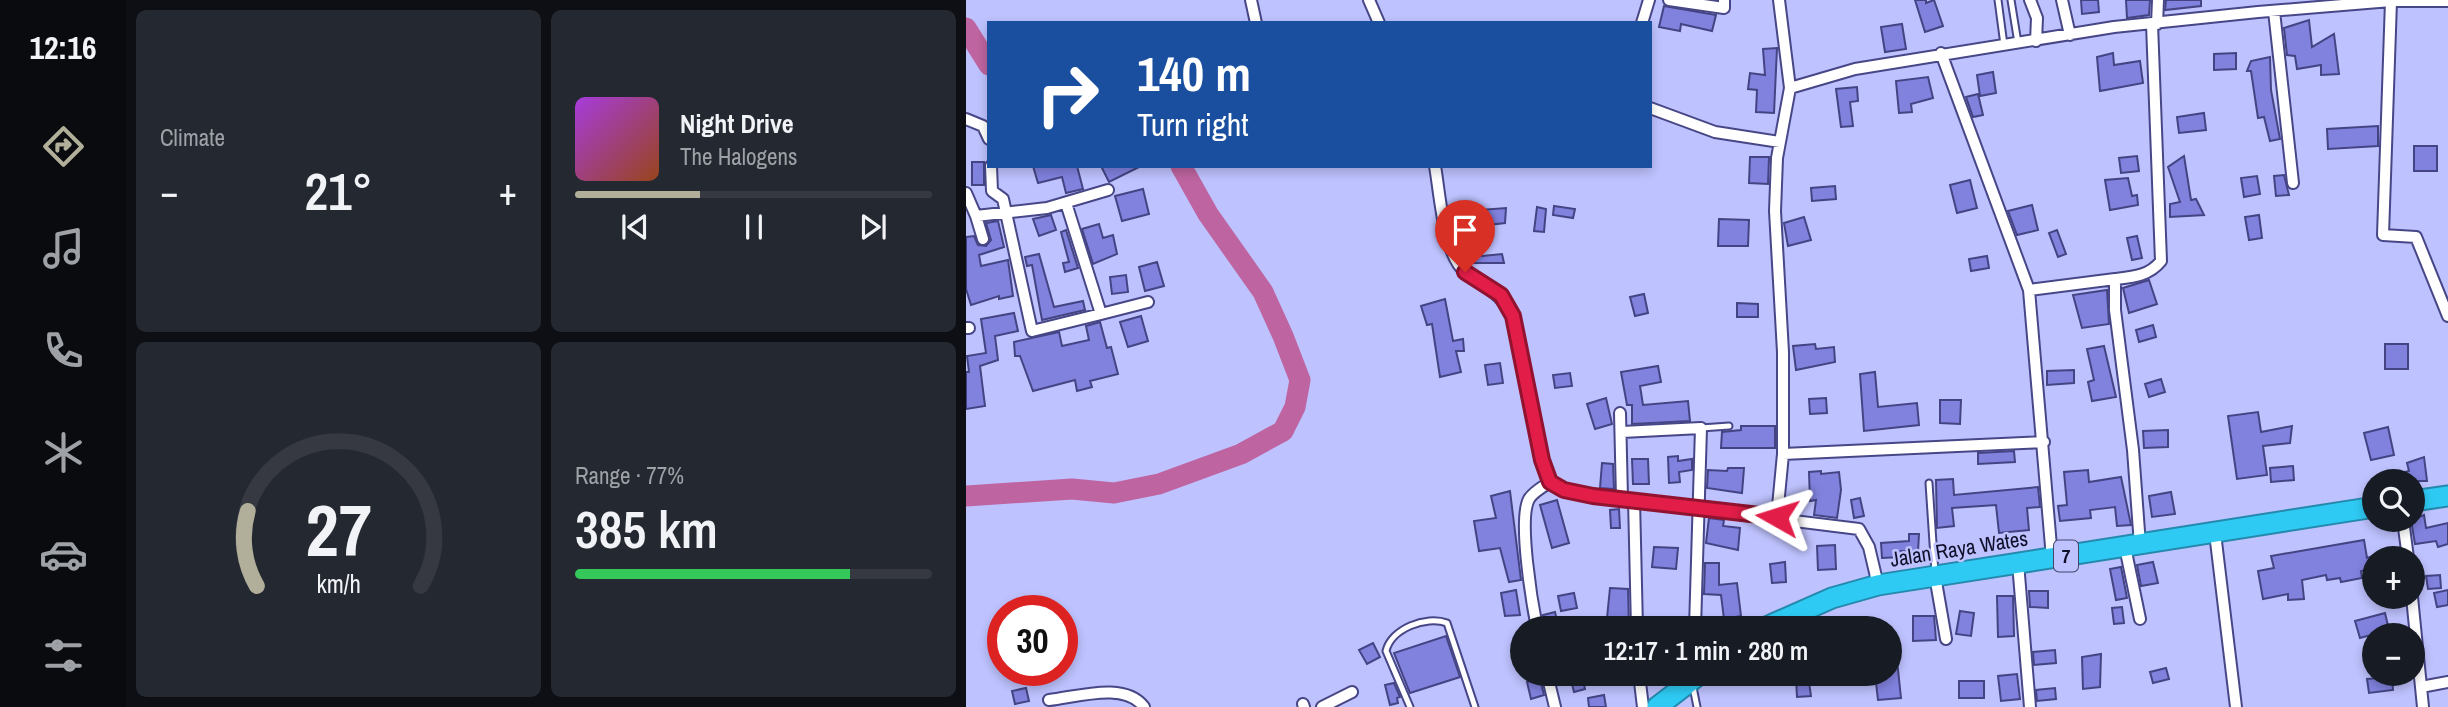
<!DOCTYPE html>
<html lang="en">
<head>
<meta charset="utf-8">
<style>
  :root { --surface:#171b24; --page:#242831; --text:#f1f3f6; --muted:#9ea1a6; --line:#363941; --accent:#b1af9a }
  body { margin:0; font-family:"Archivo Narrow",sans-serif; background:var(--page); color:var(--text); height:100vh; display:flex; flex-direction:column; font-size:26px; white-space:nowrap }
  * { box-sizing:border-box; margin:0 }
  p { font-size:23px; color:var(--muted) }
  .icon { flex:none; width:38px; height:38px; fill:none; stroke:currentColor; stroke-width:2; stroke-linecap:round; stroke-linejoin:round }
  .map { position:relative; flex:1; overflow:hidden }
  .panel { display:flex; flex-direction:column; gap:10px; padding:10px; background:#0d0f14; width:840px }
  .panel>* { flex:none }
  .hud { position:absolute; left:21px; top:21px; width:665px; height:147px; border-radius:0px; box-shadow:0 4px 10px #0003; background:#1a4fa0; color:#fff; overflow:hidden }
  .tools { position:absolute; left:1396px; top:469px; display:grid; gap:14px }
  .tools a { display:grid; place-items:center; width:63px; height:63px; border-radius:50%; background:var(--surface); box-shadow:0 4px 10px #0003; font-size:35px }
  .speed { position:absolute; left:21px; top:595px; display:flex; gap:14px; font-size:35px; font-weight:700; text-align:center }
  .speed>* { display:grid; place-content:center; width:91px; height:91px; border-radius:50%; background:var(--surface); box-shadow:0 4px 10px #0003; line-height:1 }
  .speed .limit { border:10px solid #d22; background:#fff; color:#111 }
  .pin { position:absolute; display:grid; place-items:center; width:60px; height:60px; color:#fff; margin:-72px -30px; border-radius:50% 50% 50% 0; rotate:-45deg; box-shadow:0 0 7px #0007 }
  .pin .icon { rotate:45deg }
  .me { position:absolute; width:77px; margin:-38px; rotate:276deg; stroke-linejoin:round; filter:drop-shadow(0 0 5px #0008) }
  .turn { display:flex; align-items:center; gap:24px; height:147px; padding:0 35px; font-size:32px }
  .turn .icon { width:91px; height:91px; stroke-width:2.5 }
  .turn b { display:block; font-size:49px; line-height:60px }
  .big { font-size:52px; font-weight:600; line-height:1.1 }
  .panel .tile { flex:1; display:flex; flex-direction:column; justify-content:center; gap:10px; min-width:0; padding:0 24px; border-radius:10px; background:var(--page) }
  .panel .dial { align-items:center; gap:0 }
  .dial svg { height:182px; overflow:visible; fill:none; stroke:var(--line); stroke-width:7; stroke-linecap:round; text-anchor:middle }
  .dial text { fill:var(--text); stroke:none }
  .song { display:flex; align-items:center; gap:21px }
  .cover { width:84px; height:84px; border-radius:10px; background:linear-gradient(135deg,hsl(280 70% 55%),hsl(20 70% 35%)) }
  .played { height:7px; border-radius:4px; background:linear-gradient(90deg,var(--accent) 35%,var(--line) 35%) }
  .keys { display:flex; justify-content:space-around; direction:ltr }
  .heat { display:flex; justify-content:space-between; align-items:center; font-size:38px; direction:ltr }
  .charge { height:10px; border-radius:5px; background:linear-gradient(90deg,#34c759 77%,var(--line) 0) }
  .panel .tiles { flex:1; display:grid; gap:10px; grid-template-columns:repeat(2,1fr) }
  .trip { position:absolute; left:544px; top:616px; width:392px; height:70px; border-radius:35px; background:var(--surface); box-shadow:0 4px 10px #0003; font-weight:600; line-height:70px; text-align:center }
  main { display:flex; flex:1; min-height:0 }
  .menu { display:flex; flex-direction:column; width:126px; justify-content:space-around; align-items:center; background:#090b0e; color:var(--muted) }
  .menu .icon { width:49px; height:49px }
  .menu .current { color:var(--accent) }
  .menu b { font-size:32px; color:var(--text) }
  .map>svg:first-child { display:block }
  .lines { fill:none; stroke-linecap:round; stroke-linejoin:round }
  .river { stroke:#be64a0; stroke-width:21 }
  .building { fill:#8182de; stroke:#444484; stroke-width:2 }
  .lane-casing { stroke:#474687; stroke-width:9 }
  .street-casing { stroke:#474687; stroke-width:14 }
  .highway-casing { stroke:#2489ad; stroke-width:23 }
  .lane { stroke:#fff; stroke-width:5 }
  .street { stroke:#fff; stroke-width:10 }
  .highway { stroke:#2ecaf3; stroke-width:19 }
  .route-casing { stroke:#92132f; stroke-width:18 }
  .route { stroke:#e11d48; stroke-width:12 }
  .labels { text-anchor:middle; stroke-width:5; stroke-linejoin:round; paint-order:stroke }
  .shield { fill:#bec2fe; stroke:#44456a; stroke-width:2 }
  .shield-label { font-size:19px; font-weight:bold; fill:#100f2a }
  .street-label { font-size:21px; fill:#100f2a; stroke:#bec2fe }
</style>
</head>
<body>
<main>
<nav class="menu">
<b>12:16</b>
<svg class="icon current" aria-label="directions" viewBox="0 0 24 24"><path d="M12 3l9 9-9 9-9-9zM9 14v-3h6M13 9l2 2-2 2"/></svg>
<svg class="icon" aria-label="music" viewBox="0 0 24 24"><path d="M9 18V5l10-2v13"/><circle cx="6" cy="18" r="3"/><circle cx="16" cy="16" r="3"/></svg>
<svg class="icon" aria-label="phone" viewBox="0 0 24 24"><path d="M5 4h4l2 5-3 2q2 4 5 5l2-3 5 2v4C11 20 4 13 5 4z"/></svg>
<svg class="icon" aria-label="climate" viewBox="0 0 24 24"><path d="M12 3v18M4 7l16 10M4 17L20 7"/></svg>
<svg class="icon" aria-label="car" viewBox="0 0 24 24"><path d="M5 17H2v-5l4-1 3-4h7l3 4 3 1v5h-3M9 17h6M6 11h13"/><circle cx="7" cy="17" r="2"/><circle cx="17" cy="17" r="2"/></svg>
<svg class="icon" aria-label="filters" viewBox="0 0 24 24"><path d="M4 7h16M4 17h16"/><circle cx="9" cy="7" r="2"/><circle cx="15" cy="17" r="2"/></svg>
</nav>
<section class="panel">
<div class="tiles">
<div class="tile"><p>Climate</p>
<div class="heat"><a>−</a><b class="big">21°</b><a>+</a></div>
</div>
<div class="tile">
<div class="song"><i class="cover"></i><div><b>Night Drive</b><p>The Halogens</p></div></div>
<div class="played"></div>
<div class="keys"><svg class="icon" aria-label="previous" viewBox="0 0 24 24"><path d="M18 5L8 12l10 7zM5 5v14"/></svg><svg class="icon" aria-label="pause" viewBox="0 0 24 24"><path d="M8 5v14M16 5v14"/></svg><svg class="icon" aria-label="next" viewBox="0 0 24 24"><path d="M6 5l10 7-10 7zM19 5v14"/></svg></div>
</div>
<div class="tile dial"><svg viewBox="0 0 100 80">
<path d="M14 69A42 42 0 1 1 86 69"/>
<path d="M14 69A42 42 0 0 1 10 36" stroke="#b1af9a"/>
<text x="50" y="56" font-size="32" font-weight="700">27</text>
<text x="50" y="72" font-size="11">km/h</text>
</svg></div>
<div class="tile"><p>Range · 77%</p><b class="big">385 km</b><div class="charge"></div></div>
</div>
</section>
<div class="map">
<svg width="1482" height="707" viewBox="0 0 1482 707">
  <rect width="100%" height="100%" fill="#bec2fe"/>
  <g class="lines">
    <path class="river" d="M0,28L23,65
      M0,496L106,489L148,493L193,484L275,454L317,431L329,407L334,380L317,336L297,292L242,214L215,166"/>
  </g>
  <path class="building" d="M949,0H960V3L968,0L977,26L959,32Z
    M1115,0H1132L1133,12L1116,14Z
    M1160,0H1184L1183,15L1161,18Z
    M1200,0H1235V6L1199,10Z
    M698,6L750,15L746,31L715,24L714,31L693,27Z
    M1343,20L1346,47L1368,34L1373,74L1355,75V65L1331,69L1329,56L1321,55L1318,28Z
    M936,24L940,49L919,52L915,27Z
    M811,48L808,113L790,112L791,90L782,89L784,73L799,75L797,49Z
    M1147,53L1148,65L1174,61L1177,83L1134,91L1131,57Z
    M1270,53V69L1248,70V54Z
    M1304,57L1305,90L1314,139L1304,141L1298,117L1292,118L1285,71H1281L1285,61Z
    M1027,72L1030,93L1014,96L1011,75Z
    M962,77L967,98L945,104L946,112L933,113L930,81Z
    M891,87L892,101L884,102L887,126L875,127L870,89Z
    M1012,94L1017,115L1007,117L1000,97Z
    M1238,113L1240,130L1213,133L1211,117Z
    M1412,126V146L1362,149L1361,129Z
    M1448,146H1471V171H1448Z
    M1171,156L1173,171L1155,173L1153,158Z
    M1218,156L1225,200L1230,199L1238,215L1204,217V204L1214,202L1202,167Z
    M784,157H803L802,184L783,183Z
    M6,162H18V185H6Z
    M67,166H111L117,189L100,193L96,177L72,183Z
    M135,166H175L143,182Z
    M1318,175L1323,195L1310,196L1308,176Z
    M1291,176L1294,194L1278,197L1275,178Z
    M1162,178L1166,196L1171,195L1172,205L1144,210L1139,180Z
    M1004,180L1011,208L991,213L984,185Z
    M869,186L870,199L846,201L845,188Z
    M177,189L183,214L156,221L149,196Z
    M1066,205L1072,230L1051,235L1042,211Z
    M588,206L609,209L607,218L587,215Z
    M571,207L580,209L578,232L568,231Z
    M540,208L539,223L505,227L501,253L516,256L536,254L538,263H502L491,243L488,212Z
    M85,215L90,230L73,236L67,219Z
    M1293,215L1296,238L1283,240L1279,217Z
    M838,217L845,240L822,246L818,223Z
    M753,219L783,220L782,246H752Z
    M32,221L38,247L13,255L15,266L42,260L47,296L33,299V296L5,305L0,289V237L8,236L12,245L20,246L25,240L20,223Z
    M133,224L137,238L147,235L151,254L127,264L116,229Z
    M100,230L112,268L99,272L97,263L103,262L95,232Z
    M1091,230L1100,254L1092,257L1083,233Z
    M1171,236L1176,258L1166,260L1161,238Z
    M73,254L88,307L117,301L119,310L76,320L66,265L61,266L59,257Z
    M1021,256L1023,268L1005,271L1003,259Z
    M191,262L198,286L179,291L173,267Z
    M160,275L162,292L146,294L144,277Z
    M1183,280L1191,304L1163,313L1157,288Z
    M1141,290L1143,324L1116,328L1107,295Z
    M678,294L682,313L669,316L664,297Z
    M479,299L487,341L497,339L498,351H490L495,372L474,377L466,324L461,325L455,306Z
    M771,303L792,304V317H771Z
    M48,313L52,331L29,336L32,360L14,366L19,406L0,409V372H3L1,356L20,353L15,319Z
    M175,316L182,341L162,347L154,322Z
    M134,322L141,348L145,347L152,374L124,381L126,387L111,391L109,380L67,391L54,356H49L48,342L93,332L96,346L123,340L120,326Z
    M1187,325L1190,337L1173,342L1170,330Z
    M849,344L850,349L868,347L869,362L830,370L827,346Z
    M1419,344H1442V369H1419Z
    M1138,346L1150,397L1126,401L1122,382L1128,380L1121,349Z
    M534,363L537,383L522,385L519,365Z
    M692,366L695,382L674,386L677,405L722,401L724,421L666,424V405H661L655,372Z
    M1108,370V383L1081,385V371Z
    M909,372L912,407L951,403L953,425L898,431L894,374Z
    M604,373L606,386L589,388L587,375Z
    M1195,379L1199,392L1183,397L1179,384Z
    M640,398L646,424L629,429L621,404Z
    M860,398L861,413L844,414L843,399Z
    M974,400H995L994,424L974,423Z
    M1292,412L1295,432L1326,426L1324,443L1297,446L1301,475L1271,479L1262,416Z
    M775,426H809V448H755L756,432L775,430Z
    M1422,427L1428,455L1405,460L1398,433Z
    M1202,430V447L1178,448L1177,431Z
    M1048,451L1049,462L1012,464V453Z
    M712,456V461L726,459V470L713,472L714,482L703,483L702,457Z
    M1458,457L1461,481H1416L1415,478L1443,471L1441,463Z
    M666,459H682L683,484H667Z
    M636,463L647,464L648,489L634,488Z
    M1327,466L1328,480L1305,482L1304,468Z
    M762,468H778L776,493L741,488L742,470L761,471Z
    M1122,470L1123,482L1155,477L1165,525L1151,526L1149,507L1124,510L1125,518L1094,521L1092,506L1101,505L1098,472Z
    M855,471V474L873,472L875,490L871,518L848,515L850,500L844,501L843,472Z
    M987,479L988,495L1072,487L1074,507L1061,508L1063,530L1033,533L1030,505L986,508L988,526L971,528L970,480Z
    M544,491L555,580L543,582L534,548L513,551L508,521L530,518L525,496Z
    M1205,492L1209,514L1186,517L1183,496Z
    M894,498L898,516L888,518L885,500Z
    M591,500L603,543L586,548L574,505Z
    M653,509L654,528H645L644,510Z
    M1458,515L1460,528L1482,523V544L1472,547L1470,541L1449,544L1445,520Z
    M743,518L758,520L757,526L774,528L772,550L740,543Z
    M943,534H953L952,552L935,551V557L916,558L915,543L943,541Z
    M1398,540L1401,558L1407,556L1409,569L1395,571L1396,578L1375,582L1374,578L1361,580L1360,575L1336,580L1338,599L1322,600V594L1297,599L1292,571L1308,568L1305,556Z
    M869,545L870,569L852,570L851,546Z
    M688,547L712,548L710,569L686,567Z
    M819,562L820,582L806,583L804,564Z
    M1187,562L1192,583L1175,586L1171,565Z
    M739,563H753V585L771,583L775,616L758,619L755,595L738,594Z
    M1155,567L1161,598L1150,600L1144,569Z
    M1474,575L1475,588L1462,589L1460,576Z
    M644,588L662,589L663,628H640Z
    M550,590L554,615L539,616L535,593Z
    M1482,590V605L1471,607L1468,593Z
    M1063,591H1082V608L1064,607Z
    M608,593L611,608L595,611L592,596Z
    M1031,596H1047L1048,636L1032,637Z
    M1156,607L1158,623L1148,624L1146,608Z
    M994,611L1008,613L1005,636L990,634Z
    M589,612L592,625L579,628L577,615Z
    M1419,613L1423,630L1394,638L1389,621Z
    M947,616H968L970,640L947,641Z
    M480,636L494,677L444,693L428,653Z
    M407,643L414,657L401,664L393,650Z
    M1089,650L1090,663L1068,665L1067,652Z
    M924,651H930L935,698L912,700L909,674H924Z
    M1135,654L1134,687L1117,689L1116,657Z
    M1200,668L1203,679L1187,683L1184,672Z
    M1051,674L1054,699L1035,701L1032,676Z
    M842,675L845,696L831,697L830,677Z
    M616,677L619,689L608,692L605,680Z
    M1426,677L1427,690L1403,693L1401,679Z
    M574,679L578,695L565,699L561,682Z
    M993,681H1018V698H993Z
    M428,683L434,697L431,698L432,703L424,705L419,685Z
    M60,688L63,701L49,704L46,691Z
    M1089,688L1090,699L1071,701L1070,690Z
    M638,695L640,707H623L622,698Z"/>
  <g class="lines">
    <g class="lane-casing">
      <path id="lane" d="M1032,0L1038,45
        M1045,0L1052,43
        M735,428L763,426
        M963,483L969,573
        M727,687L731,707
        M444,707L420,651C425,629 460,615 481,623L509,707"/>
    </g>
    <g class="street-casing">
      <path id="street" d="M285,0L290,23
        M403,0L413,23
        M703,0L758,8V0
        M1064,0L1071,18L1070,41
        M1096,0L1104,35
        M1425,1L1417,235L1450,237L1482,316
        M1308,11L1327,183
        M676,23L683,0
        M1191,24L1192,0
        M975,53L1063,290L1086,558
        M824,88L889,69L1148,27L1292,12L1425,1H1482
        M684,108L749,132L814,142
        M0,119L17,126L23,139
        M25,166L26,191L37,199L66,331L135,314L100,203
        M469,166C474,194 477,253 499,272C518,288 535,292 546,316L576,460L584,482L598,490L627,496L893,529L903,547L912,585
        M0,193L10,216L81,208L142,190
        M10,216L17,239
        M1063,290L1149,279
        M135,314L182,302
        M0,328H3
        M654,413L656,498
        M656,432L735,428L729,628
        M817,454L1078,442
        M668,499L671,628
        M811,517L817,454V352L809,211L811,158L824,88L813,0
        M1437,520L1442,558
        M1249,533L1270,707
        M1174,545L1167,450L1149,310V279C1167,277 1183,276 1195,261L1186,24
        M1159,547L1174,619
        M1052,563L1064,707
        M969,576L980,639
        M1446,597L1457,707
        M571,628C566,603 552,519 563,499C567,492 578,486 584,482
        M581,674L589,707
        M673,674L677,707
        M1455,687L1482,682
        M83,700C111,697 159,681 178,707
        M337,704L338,707
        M356,707L386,692"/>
    </g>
    <g class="highway-casing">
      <path id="highway" d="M1447,501L1482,496
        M798,628L866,598L912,585L1409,507
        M691,707L734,674"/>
    </g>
    <use href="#lane" class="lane"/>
    <use href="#street" class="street"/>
    <use href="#highway" class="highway"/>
  </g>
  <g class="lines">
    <g class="route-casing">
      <path id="route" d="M499,272L535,295L547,316L576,460L584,482L598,490L627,496L811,517"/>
    </g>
    <use href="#route" class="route"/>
  </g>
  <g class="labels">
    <rect class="shield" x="1088" y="540.5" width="24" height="31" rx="5"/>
    <g class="shield-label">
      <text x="1100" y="563">7</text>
    </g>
    <g class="street-label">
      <text transform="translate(993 549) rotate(-9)" y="7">Jalan Raya Wates</text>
    </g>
  </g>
</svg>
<div class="tools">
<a><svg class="icon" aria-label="search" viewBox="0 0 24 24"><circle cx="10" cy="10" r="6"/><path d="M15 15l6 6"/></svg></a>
<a>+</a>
<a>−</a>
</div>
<div class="speed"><div class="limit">30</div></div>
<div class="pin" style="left:499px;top:272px;background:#d93025"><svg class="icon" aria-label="arrive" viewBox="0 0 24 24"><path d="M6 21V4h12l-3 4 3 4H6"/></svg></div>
<svg class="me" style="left:811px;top:517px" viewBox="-20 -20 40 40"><path d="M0-17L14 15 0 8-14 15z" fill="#e11d48" stroke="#fff" stroke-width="4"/></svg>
<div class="trip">12:17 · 1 min · 280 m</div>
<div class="hud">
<div class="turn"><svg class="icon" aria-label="right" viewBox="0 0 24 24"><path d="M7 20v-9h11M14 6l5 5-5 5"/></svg><div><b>140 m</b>Turn right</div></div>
</div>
</div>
</main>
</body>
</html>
